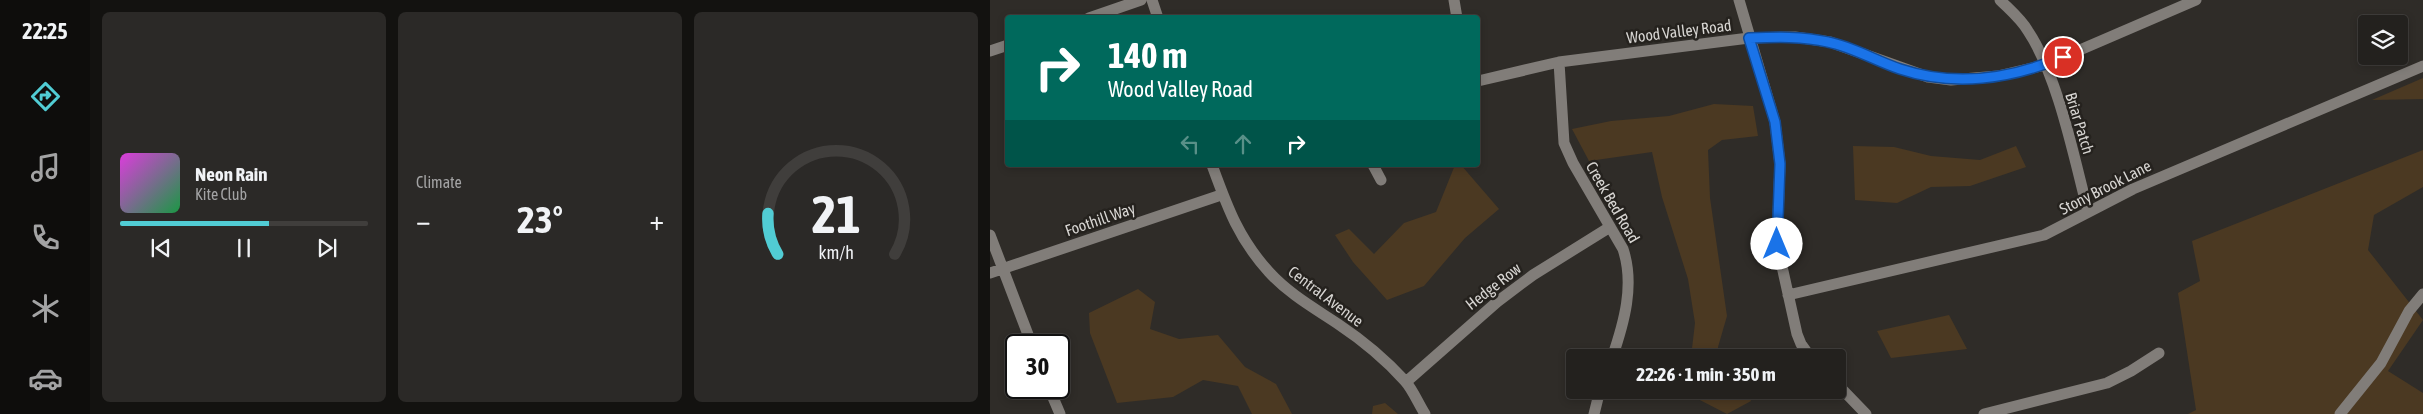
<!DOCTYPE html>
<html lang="en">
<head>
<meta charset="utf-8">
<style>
  :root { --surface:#23211e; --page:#2b2927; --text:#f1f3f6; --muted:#a3a3a4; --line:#403e3c; --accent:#51ccd4 }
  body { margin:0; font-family:"Asap Condensed",sans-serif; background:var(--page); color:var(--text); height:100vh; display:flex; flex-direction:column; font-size:19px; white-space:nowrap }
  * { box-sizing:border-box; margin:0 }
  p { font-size:16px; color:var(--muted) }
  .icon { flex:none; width:28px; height:28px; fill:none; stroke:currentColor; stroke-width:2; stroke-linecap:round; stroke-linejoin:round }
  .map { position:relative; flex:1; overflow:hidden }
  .drawer { display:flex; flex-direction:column; gap:12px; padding:12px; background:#131210; width:900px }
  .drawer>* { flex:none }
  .banner { position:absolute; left:15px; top:15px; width:475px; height:152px; border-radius:5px; box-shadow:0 2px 8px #0003,0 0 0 1px var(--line); background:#00695c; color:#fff; overflow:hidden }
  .controls { position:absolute; left:1368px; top:15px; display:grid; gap:10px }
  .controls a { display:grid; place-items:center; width:50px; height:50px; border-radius:5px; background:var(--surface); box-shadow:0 2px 8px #0003,0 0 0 1px var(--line); font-size:25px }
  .speed { position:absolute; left:15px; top:334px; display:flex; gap:10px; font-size:25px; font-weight:700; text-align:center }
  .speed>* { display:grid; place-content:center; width:65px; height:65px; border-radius:50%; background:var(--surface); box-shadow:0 2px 8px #0003,0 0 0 1px var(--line); line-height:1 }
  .speed .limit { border:2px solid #111; border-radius:8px; background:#fff; color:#111 }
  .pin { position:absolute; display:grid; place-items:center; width:42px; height:42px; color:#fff; margin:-21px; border:2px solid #fff; border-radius:50%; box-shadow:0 1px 5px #0007 }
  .me { position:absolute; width:55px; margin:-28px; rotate:0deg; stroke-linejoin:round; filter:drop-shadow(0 0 4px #0008) }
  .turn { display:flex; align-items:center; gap:18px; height:105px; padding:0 20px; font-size:22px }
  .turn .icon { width:65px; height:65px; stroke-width:2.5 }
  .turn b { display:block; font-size:35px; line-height:42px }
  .lanes { display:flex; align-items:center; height:48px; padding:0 20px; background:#0003; justify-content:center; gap:25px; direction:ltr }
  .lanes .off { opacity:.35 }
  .big { font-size:38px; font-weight:700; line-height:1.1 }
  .drawer .card { flex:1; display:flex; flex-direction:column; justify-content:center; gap:8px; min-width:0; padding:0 18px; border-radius:8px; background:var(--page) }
  .drawer .dial { align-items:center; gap:0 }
  .dial svg { height:130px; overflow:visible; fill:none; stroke:var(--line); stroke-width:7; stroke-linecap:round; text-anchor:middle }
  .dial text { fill:var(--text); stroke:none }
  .song { display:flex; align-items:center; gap:15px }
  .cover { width:60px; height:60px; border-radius:8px; background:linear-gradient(135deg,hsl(300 70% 55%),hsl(140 70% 35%)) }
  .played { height:5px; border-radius:2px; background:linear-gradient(90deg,var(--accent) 60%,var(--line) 60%) }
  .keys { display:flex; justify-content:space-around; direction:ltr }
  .heat { display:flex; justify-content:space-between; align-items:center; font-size:28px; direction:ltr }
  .drawer .tiles { flex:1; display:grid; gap:12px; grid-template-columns:repeat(3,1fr) }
  .trip { position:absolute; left:576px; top:349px; width:280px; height:50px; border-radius:5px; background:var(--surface); box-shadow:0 2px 8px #0003,0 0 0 1px var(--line); font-weight:700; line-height:50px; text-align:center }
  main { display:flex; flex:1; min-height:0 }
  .tab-bar { display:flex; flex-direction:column; width:90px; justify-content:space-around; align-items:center; background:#0e0d0c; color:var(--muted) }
  .tab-bar .icon { width:35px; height:35px }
  .tab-bar .selected { color:var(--accent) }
  .tab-bar b { font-size:22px; color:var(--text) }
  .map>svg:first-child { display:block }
  .green { fill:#4b3922 }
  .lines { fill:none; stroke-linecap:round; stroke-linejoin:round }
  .minor { stroke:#817d79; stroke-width:11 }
  .route-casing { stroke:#114b97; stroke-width:12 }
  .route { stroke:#1a73e8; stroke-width:9 }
  .labels { text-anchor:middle; stroke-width:5; stroke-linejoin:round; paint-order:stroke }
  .street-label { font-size:16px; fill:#d7d5d2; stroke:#25221e }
</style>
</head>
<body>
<main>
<nav class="tab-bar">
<b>22:25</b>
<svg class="icon selected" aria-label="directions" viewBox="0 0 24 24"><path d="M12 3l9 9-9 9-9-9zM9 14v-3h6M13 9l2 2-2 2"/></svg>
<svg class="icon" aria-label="music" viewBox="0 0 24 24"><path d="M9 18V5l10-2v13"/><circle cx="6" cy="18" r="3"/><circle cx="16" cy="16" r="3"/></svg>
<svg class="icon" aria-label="phone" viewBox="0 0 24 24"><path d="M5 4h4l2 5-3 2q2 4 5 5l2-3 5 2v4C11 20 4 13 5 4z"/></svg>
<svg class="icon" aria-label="climate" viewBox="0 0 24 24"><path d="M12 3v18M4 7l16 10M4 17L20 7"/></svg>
<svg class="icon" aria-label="car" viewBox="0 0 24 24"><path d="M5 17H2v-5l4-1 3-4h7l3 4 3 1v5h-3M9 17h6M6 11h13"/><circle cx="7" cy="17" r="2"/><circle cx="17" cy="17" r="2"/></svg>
</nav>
<section class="drawer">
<div class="tiles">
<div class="card">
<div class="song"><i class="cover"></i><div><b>Neon Rain</b><p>Kite Club</p></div></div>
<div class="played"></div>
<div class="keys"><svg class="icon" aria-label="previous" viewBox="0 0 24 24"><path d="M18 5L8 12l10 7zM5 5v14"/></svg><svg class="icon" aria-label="pause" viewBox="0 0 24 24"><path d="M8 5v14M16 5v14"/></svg><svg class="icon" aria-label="next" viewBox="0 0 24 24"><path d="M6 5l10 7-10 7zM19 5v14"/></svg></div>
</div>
<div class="card"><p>Climate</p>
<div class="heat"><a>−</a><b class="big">23°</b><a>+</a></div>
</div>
<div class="card dial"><svg viewBox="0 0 100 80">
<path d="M14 69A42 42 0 1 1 86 69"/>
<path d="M14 69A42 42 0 0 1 8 44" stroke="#51ccd4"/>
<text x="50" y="56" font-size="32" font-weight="700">21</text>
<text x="50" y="72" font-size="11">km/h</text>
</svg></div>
</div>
</section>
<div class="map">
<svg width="1433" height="414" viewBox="0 0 1433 414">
  <rect width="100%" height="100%" fill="#2f2c28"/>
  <path class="green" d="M1433,78V99L1382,100Z
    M724,104L763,106L768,136L732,140L718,150L720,198L737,316L728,347L729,357H701L705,323L698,279L672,197L662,152L599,161L582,129L621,121L679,116Z
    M863,146L904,147L941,156L990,160L1026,146L1036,167L980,186L941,187L907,203L865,200Z
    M1433,150V187L1384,215L1378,250L1433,320L1398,371L1433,393V414H1198L1206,410L1188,293L1210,281L1202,241Z
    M465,165H471L509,209L475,238L434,286L397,300L363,262L345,235L359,229L384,254L414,223L446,212Z
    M148,289L165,302L160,329L189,339L228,335L255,367L286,384L302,414H262L248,386L213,380L183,397L127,403L100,333L99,313Z
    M959,315L977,349L901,358L887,331Z
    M705,390H757L761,401L737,414L706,398Z
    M395,403L408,414H382L383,406Z"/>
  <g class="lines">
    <path class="minor" d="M162,0L168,18
      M464,0L467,18
      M749,0L785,122L790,164L787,244L807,334L811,344L821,358
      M1010,0C1020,10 1031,19 1038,31C1068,76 1084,158 1098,211
      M99,18L151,0
      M0,51L18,45
      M569,62L574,143L583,163L633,249C645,285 634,323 622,358
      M488,81L569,62L759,38L805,37L840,42L938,77L961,80L1008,76L1055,65L1206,0
      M222,165C237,206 248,238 279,272C299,294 324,308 348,324C372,340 396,360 415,381C423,390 428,403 435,414
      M383,165L391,180
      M0,235L42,345
      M0,273L231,195
      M798,295L1054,235L1143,189L1433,66
      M416,382L507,302L543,275L620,227
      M848,385L876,414
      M59,388L70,414
      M604,414L610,390
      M994,414L1117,383L1141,371L1169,353
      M1350,414L1391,363L1419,311L1433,294"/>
  </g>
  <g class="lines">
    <g class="route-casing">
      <path id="route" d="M787,244L790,164L785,122L759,38C786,37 812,36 838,42C863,47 886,61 910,69C964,87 1021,79 1073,57"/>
    </g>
    <use href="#route" class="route"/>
  </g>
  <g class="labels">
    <g class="street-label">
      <text transform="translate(689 31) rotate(-7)" y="6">Wood Valley Road</text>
      <text transform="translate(1090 123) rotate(73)" y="6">Briar Patch</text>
      <text transform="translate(1115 187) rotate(-27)" y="6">Stony Brook Lane</text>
      <text transform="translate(623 202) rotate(60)" y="6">Creek Bed Road</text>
      <text transform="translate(110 219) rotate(-19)" y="6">Foothill Way</text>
      <text transform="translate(503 286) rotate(-38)" y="6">Hedge Row</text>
      <text transform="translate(336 296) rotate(37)" y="6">Central Avenue</text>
    </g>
  </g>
</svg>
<div class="controls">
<a><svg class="icon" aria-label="layers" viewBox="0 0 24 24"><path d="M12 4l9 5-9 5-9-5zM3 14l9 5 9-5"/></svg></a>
</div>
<div class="speed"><div class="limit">30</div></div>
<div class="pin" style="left:1073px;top:57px;background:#d93025"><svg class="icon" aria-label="arrive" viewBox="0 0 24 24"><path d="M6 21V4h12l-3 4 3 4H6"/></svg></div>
<svg class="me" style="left:787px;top:244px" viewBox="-20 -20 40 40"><circle r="19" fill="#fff"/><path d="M0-13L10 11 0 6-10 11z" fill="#1a73e8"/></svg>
<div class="trip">22:26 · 1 min · 350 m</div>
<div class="banner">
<div class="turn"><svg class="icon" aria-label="right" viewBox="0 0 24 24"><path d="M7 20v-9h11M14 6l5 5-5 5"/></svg><div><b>140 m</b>Wood Valley Road</div></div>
<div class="lanes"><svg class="icon off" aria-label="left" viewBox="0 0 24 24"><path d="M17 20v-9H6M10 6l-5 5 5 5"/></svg><svg class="icon off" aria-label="ahead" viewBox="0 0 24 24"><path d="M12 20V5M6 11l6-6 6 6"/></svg><svg class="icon" aria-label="right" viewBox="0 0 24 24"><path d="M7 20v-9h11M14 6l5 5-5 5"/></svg></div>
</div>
</div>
</main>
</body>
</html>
